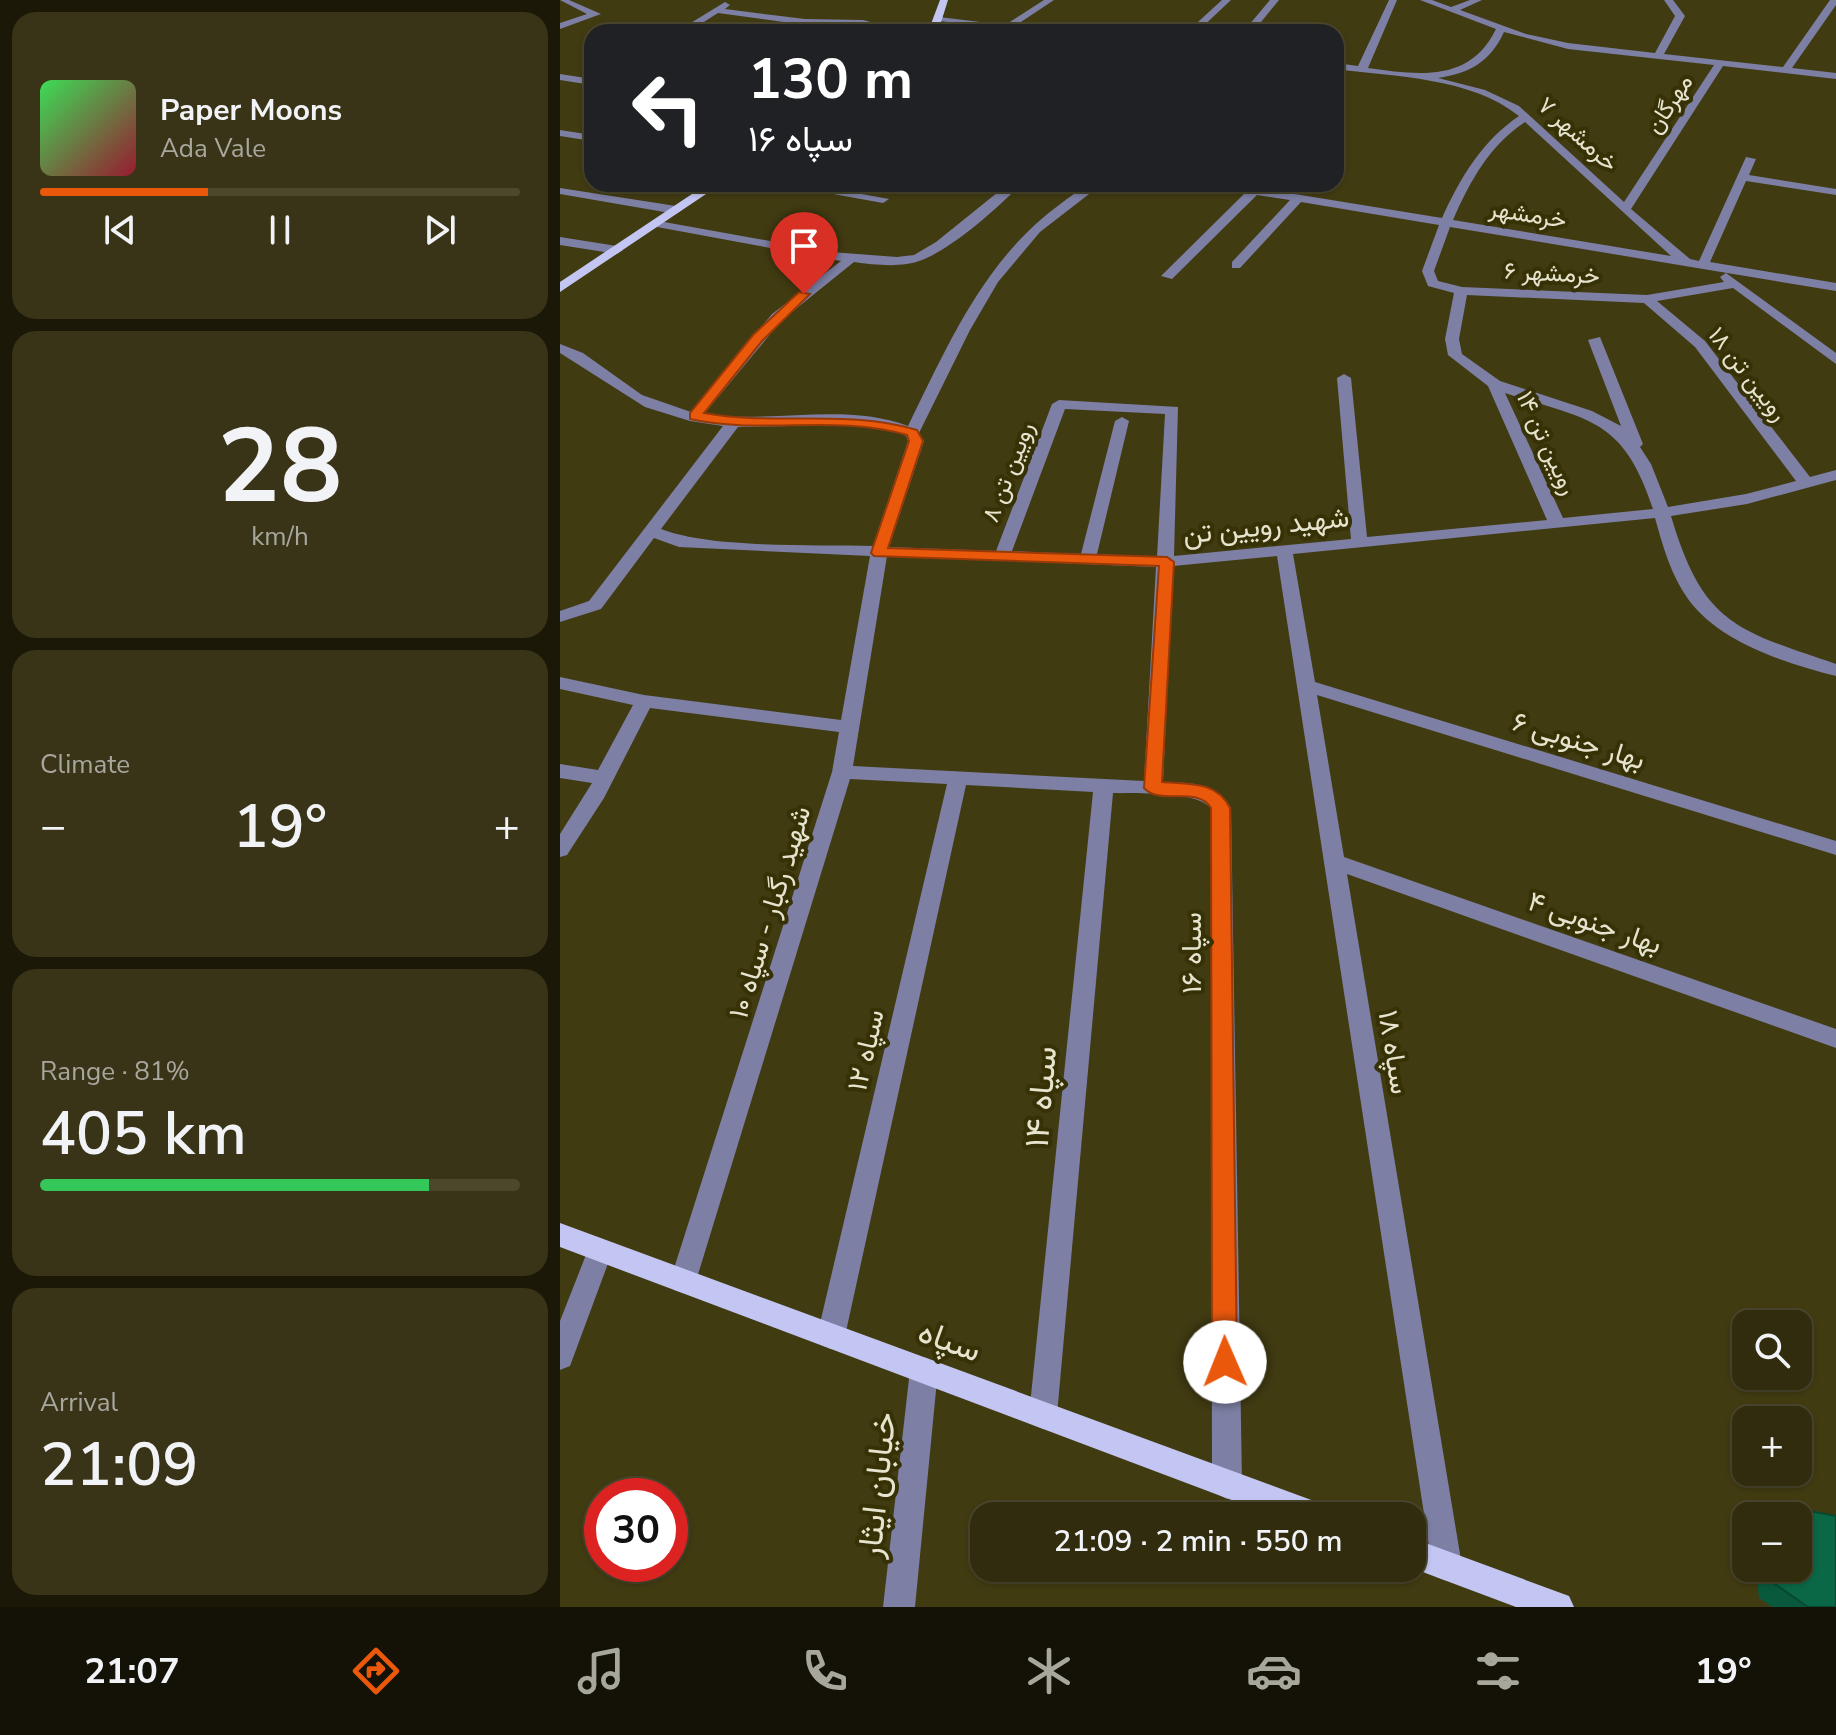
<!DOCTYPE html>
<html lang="en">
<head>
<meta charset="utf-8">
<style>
  :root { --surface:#312c0e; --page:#393417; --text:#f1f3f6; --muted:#a8a79e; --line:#4c482e; --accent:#ea580c }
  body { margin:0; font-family:"Nunito Sans",Vazirmatn,sans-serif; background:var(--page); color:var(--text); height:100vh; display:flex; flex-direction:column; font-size:30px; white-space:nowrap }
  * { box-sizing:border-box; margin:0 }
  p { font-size:26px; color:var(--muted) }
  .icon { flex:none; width:44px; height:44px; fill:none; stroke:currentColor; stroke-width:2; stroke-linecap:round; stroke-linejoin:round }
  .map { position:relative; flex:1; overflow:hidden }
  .details { display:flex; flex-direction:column; gap:12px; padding:12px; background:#1b1808; width:560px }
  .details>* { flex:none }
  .banner { position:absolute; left:24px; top:24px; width:760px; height:168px; border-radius:24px; box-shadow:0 2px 6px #0004,0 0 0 2px var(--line); background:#202124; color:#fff; overflow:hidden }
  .controls { position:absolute; left:1172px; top:1310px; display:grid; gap:16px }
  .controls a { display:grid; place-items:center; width:80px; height:80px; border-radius:16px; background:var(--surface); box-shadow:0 2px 6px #0004,0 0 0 2px var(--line); font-size:40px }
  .speed { position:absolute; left:24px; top:1478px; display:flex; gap:16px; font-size:40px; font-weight:700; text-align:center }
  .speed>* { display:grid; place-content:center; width:104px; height:104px; border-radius:50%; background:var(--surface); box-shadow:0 2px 6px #0004,0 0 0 2px var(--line); line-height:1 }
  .speed .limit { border:12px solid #d22; background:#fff; color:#111 }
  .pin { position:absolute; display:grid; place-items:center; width:68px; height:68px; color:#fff; margin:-82px -34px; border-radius:50% 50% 50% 0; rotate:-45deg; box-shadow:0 0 8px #0007 }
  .pin .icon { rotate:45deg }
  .me { position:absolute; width:88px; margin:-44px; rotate:359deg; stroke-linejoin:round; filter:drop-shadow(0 0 6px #0008) }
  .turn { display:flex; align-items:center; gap:28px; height:168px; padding:0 32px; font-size:36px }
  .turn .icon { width:104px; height:104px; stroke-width:2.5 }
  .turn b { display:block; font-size:56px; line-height:68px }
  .big { font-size:60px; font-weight:600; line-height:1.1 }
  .details .card { flex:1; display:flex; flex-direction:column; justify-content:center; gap:12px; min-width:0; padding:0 28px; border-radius:24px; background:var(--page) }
  .details .dial { align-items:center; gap:0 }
  .dial b { font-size:104px; line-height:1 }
  .song { display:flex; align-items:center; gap:24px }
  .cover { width:96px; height:96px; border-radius:12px; background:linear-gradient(135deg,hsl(130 70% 55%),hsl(350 70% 35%)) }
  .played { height:8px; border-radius:4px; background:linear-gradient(90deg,var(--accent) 35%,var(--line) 35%) }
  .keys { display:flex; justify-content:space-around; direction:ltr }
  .heat { display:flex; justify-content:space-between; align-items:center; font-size:44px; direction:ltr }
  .charge { height:12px; border-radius:6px; background:linear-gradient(90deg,#34c759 81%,var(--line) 0) }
  .trip { position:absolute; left:410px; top:1502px; width:456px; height:80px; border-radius:24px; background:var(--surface); box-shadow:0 2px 6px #0004,0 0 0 2px var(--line); font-weight:600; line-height:80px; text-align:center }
  .menu { display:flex; height:128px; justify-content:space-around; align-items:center; background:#141206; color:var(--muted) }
  .menu .icon { width:56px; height:56px }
  .menu .selected { color:var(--accent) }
  .menu b { font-size:36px; color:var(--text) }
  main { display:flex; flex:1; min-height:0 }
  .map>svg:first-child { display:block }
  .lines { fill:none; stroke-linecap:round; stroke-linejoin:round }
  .minor { fill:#7d7fa4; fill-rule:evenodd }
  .major { fill:#c3c6f3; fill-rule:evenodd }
  .wall { fill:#09593c }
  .building { fill:#0a6846; stroke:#074931; stroke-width:2 }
  .route { fill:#ea580c; stroke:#983908; stroke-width:2 }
  .labels { text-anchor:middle; stroke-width:8; stroke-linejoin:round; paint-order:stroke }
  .far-street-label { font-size:24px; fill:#e6e4ce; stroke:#373106 }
  .street-label { font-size:28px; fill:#e6e4ce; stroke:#373106 }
  .near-street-label { font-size:34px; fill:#e6e4ce; stroke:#373106 }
</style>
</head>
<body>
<main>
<section class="details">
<div class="card">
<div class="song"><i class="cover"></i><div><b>Paper Moons</b><p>Ada Vale</p></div></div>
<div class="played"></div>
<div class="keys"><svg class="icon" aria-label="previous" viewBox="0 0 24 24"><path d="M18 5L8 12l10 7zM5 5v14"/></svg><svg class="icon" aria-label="pause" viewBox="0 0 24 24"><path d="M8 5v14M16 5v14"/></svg><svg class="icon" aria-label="next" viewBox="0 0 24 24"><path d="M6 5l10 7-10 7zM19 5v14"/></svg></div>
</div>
<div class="card dial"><b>28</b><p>km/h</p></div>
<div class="card"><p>Climate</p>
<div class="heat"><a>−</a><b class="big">19°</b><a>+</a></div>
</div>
<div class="card"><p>Range · 81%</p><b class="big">405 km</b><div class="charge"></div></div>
<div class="card"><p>Arrival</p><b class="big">21:09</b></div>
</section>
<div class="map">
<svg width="1276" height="1607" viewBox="0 0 1276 1607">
  <rect width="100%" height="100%" fill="#413b12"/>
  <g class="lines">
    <path class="minor" d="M0,0H9L41,14L0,29V23L27,14Z
      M484,0H494L455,26L488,32L446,31L374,20L379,17L445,25Z
      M662,0H671L637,32H627Z
      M710,0H719L693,32H683Z
      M829,0H837L808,68C858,75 910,83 936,29L860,0H872L891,7L910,0H922L900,10L966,34L1008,43L1095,53L1115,16L1104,0H1113L1125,16L1104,54L1223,67L1270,0H1276V5L1232,68L1276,73V79L1163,66L1071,209L1130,259L1139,261L1186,157L1196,159L1189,175L1276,189V195L1186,181L1150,262L1276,283V291L890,227L874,271L878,281L902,287L1087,295L1164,282L1160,277L1166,273L1276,353V364L1173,288L1097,301L1145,341L1250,477L1276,470V480L1187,504L1111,516C1143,624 1176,630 1276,664V676C1226,663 1160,643 1128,599C1111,575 1103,547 1095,518L733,554L755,682L1276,841V855L757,695L784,857L1276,1029V1048L787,874L902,1566L898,1577L887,1581L876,1577L872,1566L717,556L613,566L603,782C631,783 656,782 671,808L682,1484L677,1494L667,1499L657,1494L652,1484L651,808C634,790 578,794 553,793L497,1415L493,1425L483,1429L473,1425L469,1415L533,792L406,785L285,1336L281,1345L271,1349L261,1345L257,1336L387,784L290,779L136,1281L132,1290L123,1293L114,1290L110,1281L272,772L279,732L90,708L44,798L7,855L0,857V834L32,783L0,778V764L38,770L73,705L0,689V677L84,695L281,720L310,556L119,547L94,538L41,609L0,622V611L29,601L163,426L130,421L85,407L0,353V344L23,353L82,395L131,412L212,314L281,261L97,227L91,223L93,220L271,252L337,257L354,255L376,242L448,184H461C438,208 393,248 362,260C342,268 316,265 294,262L222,320L144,414C210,424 285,402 348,426C388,345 424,260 499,205C513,195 524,184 542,184L480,232L438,282L410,330L359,433L364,441L329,547L436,551L492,404L499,400L618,407L614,556L791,539L777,378L784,374L791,378L807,537L987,520L928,386L888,355L885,339L894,293L868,286L862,271L879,225L741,202L680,268H672V262L730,200L697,195L612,279L601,276L685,193L647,184H674L882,218C900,178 922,141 959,116C910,77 835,77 776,69V63L798,66ZM944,32L1008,49L1154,65L1064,202L959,106L925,90L878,78C910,73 930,62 944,32ZM965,122L1111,256L893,220C910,181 930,145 965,122ZM907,295L1084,303L1135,347L1236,481L1186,494L1108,507L1091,464L1080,447L1083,444L1040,337L1028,340L1061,426L1032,411L940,381L902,354L899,339ZM945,393C1028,420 1063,417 1093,509L1003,518ZM505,409L605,414L597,557L537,554L569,421L562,417L555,421L521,554L452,551ZM288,425L329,429L346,436L348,441L313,546C254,544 153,549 101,529L178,427ZM327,556L596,567L584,781L293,766Z
      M165,2L170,5L165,9L245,19L303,20L349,32L303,26L245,25L158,13L128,32H116Z
      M0,74L32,79V85L0,80Z
      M0,130L32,135V141L0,136Z
      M218,184H247L329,199L323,203Z
      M0,188L116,206L122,210L116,214L0,194Z
      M0,237L57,246L63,250L57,254L0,245Z
      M40,1238L49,1242L53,1250L10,1366L0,1370V1321L31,1242Z
      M364,1357L374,1361L378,1370L355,1607H323L350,1370L354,1361Z"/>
    <path class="major" d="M380,0H388L378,32H368Z
      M147,184H161L0,292V282Z
      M0,1223L754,1501L765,1505L769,1516H714L0,1247Z
      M852,1538L1009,1596L1014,1607H956L852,1568Z"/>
  </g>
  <path class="wall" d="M1244,1510L1276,1607H1212L1199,1598L1196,1568H1238V1519Z"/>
  <path class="building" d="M1244,1510L1276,1516V1607H1248L1211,1581L1210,1568H1238V1541L1247,1542Z"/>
  <path class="route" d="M239,292L250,294L202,341L144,413C215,426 287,409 357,430L363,441L328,548L607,557L614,562L602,782C629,784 657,781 670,808L677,1362L674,1371L665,1375L656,1371L652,1362L651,808C637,785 600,806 584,788L599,566L314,556L311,553L349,441L347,435C276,414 201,435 130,419V413L193,335Z"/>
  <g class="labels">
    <g class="far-street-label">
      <text transform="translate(1109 104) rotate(-57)" y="8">مهرگان</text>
      <text transform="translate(1018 134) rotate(42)" y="8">خرمشهر ۷</text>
      <text transform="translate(968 214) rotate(9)" y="8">خرمشهر</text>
      <text transform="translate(992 273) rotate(3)" y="8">خرمشهر ۶</text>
      <text transform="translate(1188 374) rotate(52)" y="8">رویین تن ۱۸</text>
      <text transform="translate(987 443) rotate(65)" y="8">رویین تن ۱۴</text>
      <text transform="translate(448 472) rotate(-69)" y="8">رویین تن ۸</text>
    </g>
    <g class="street-label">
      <text transform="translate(706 525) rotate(-6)" y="10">شهید رویین تن</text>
      <text transform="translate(1019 740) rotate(17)" y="10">بهار جنوبی ۶</text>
      <text transform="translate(209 912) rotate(-73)" y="10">شهید رگبار - سپاه ۱۰</text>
      <text transform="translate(1035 922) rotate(19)" y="10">بهار جنوبی ۴</text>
      <text transform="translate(631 953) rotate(-90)" y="10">سپاه ۱۶</text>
      <text transform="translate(305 1050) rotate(-77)" y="10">سپاه ۱۲</text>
      <text transform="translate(835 1052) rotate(81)" y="10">سپاه ۱۸</text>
    </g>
    <g class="near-street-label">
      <text transform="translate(480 1097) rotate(-85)" y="12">سپاه ۱۴</text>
      <text transform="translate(390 1340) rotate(20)" y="12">سپاه</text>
      <text transform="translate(316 1485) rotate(-84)" y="12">خیابان ایثار</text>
    </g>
  </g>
</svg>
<div class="controls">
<a><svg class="icon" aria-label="search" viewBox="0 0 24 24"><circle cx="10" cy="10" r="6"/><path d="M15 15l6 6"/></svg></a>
<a>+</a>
<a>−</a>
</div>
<div class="speed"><div class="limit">30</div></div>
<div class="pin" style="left:244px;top:294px;background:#d93025"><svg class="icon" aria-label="arrive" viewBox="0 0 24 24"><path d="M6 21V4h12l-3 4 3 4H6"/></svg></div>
<svg class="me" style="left:665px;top:1362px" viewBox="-20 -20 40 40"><circle r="19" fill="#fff"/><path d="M0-13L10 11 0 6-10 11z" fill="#ea580c"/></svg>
<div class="trip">21:09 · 2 min · 550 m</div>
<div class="banner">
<div class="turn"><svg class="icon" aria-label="left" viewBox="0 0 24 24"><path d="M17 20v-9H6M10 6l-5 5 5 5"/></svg><div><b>130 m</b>سپاه ۱۶</div></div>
</div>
</div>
</main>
<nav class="menu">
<b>21:07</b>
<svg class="icon selected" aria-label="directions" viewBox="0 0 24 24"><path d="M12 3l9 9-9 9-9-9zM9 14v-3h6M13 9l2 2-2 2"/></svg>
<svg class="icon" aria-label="music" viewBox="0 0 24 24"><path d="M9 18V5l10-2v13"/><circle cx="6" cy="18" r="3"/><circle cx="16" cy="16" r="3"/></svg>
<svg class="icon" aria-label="phone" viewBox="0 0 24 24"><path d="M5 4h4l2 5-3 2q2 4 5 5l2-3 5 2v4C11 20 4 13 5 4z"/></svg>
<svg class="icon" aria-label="climate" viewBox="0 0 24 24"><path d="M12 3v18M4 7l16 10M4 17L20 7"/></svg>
<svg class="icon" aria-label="car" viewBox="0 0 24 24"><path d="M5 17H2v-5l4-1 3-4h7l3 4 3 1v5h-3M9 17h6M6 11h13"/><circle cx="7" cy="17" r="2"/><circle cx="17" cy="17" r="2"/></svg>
<svg class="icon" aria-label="filters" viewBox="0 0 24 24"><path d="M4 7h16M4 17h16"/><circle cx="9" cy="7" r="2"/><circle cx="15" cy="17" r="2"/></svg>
<b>19°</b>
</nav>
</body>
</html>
